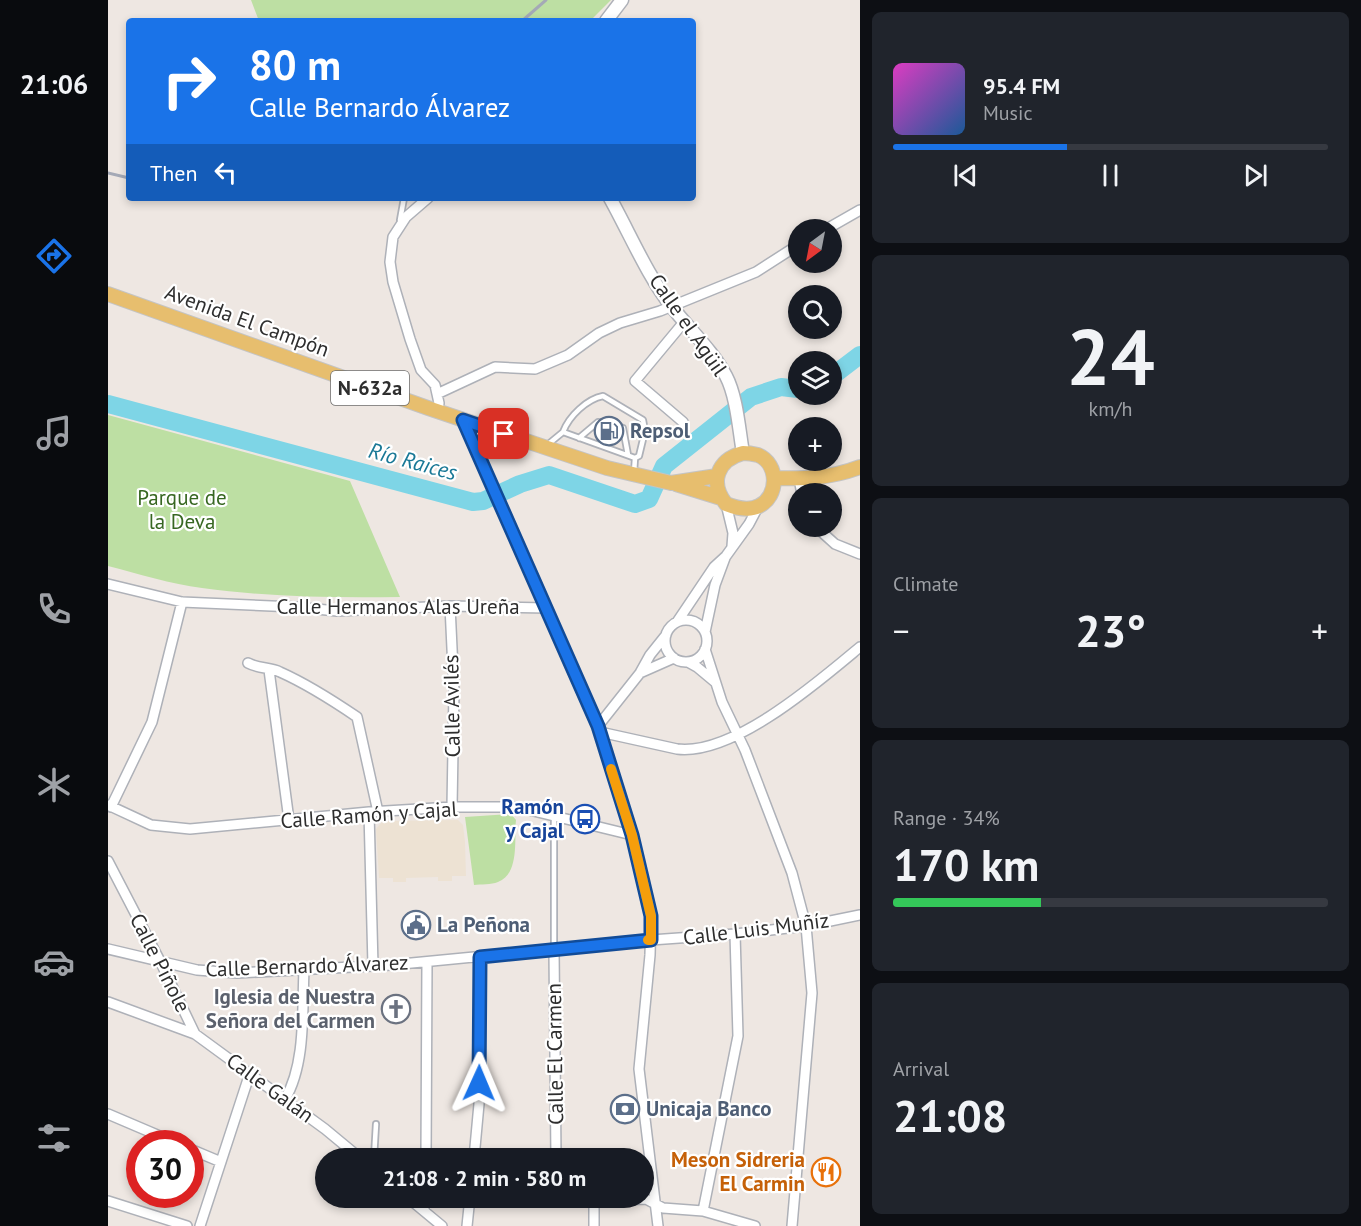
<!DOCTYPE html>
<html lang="en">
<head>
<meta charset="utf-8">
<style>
  :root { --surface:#171b24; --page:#20242c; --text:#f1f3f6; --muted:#9ea1a6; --line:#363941; --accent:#1a73e8 }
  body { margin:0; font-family:"PT Sans",sans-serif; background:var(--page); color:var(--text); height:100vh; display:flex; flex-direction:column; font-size:22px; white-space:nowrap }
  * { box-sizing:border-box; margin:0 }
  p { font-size:20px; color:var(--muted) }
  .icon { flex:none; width:33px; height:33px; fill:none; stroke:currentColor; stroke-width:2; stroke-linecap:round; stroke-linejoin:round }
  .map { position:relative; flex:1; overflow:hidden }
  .details { display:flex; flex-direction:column; gap:12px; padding:12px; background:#0d0f14; width:501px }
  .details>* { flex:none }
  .banner { position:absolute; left:18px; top:18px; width:570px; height:183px; border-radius:6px; box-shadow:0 3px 9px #0003; background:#1a73e8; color:#fff; overflow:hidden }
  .needle { width:39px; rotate:212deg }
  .fabs { position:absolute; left:680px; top:219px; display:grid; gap:12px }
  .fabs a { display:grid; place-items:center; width:54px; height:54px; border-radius:50%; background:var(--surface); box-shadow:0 3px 9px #0003; font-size:30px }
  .speed { position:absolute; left:18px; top:1130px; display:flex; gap:12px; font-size:30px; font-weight:700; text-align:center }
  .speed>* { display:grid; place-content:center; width:78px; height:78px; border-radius:50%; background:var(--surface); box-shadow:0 3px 9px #0003; line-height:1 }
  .speed .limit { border:9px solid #d22; background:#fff; color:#111 }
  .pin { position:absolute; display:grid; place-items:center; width:51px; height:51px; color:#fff; margin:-26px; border-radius:12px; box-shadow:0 3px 9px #0006 }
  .me { position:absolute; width:66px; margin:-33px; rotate:1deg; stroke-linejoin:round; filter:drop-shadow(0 0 4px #0008) }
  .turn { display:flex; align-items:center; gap:21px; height:126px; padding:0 24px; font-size:27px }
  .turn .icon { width:78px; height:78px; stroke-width:2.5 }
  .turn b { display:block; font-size:42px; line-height:51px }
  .then { display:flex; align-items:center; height:57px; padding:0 24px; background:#0003; gap:12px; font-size:22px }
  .big { font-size:45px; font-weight:700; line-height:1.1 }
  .details .card { flex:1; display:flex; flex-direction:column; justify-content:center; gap:9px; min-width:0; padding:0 21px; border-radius:9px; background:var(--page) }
  .details .dial { align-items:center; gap:0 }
  .dial b { font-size:78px; line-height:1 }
  .song { display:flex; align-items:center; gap:18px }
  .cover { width:72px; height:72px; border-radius:9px; background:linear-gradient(135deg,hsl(310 70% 55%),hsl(210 70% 35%)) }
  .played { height:6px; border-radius:3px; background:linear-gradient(90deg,var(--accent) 40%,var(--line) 40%) }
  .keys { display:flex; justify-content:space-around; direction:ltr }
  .heat { display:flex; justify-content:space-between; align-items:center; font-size:33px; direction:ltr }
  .charge { height:9px; border-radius:4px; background:linear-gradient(90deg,#34c759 34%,var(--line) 0) }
  .trip { position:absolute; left:207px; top:1148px; width:339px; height:60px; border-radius:30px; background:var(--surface); box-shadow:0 3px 9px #0003; font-weight:700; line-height:60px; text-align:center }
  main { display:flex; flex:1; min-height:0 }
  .tab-bar { display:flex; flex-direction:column; width:108px; justify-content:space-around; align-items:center; background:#090b0e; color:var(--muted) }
  .tab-bar .icon { width:42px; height:42px }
  .tab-bar .active { color:var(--accent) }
  .tab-bar b { font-size:27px; color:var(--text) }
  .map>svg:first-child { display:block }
  .education { fill:#ede2d3 }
  .green { fill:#bddfa3 }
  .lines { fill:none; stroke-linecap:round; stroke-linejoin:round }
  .river { stroke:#7ed5e6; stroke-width:18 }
  .lane-casing { stroke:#aeb1b8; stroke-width:8 }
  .street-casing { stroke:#aeb1b8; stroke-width:12 }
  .secondary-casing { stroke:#aeb1b8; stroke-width:15 }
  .primary-casing { stroke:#c4c4c4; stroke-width:16 }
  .lane { stroke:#fff; stroke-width:4.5 }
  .street { stroke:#fff; stroke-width:9 }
  .secondary { stroke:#fff; stroke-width:12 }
  .primary { stroke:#e7be6e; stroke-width:14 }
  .rail { stroke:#a4a9b6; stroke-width:3 }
  .route-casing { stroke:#114b97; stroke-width:15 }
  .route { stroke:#1a73e8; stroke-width:10 }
  .slow { stroke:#f59e0b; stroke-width:10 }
  .labels { text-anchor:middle; stroke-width:4.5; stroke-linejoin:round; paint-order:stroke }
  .shield { fill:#fff; stroke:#6d6d6d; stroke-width:1.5 }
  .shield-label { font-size:20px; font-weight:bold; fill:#2e2e2e }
  .street-label { font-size:21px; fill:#2e2e2e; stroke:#fff }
  .service-label { font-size:21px; font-weight:bold; fill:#4e5e75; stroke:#fff; text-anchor:start }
  .park-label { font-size:21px; fill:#376721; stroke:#fff }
  .transit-label { font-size:21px; font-weight:bold; fill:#164399; stroke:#fff; text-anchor:end }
  .worship-label { font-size:21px; font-weight:bold; fill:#5b616d; stroke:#fff; text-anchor:end }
  .food-label { font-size:21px; font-weight:bold; fill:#c56008; stroke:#fff; text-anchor:end }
  .water-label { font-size:22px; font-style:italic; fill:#197896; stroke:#fff }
</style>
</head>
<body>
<main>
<nav class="tab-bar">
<b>21:06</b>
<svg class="icon active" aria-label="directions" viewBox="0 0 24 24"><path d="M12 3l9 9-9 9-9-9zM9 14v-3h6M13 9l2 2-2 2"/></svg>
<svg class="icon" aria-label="music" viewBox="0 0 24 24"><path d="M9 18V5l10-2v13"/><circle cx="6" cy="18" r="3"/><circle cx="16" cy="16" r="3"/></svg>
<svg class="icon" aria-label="phone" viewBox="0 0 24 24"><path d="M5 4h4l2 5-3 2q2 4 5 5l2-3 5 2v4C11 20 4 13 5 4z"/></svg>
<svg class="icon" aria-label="climate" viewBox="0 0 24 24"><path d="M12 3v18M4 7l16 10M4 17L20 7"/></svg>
<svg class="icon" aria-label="car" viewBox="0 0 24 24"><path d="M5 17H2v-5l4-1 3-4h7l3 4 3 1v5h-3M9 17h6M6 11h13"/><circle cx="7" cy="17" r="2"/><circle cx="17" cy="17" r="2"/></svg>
<svg class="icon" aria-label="filters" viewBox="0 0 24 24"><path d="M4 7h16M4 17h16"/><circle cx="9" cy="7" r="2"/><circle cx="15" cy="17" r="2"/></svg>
</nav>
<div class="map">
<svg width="752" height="1226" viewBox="0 0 752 1226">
  <rect width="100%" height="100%" fill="#eee7e2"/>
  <path class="education" d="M350,820L355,825L357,842L358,876H344V881H330V877L298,878V882H285V878H271L268,829L275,821Z"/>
  <path class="green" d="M143,0H503L482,21H151Z
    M0,415L242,481L292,597C226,598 160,597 94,588C63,584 31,574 0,566Z
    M403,814L408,820C406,838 412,874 390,882C383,885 373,884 366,885L357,817Z"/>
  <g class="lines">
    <path class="river" d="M723,377L752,355
      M0,404L365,502L375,501L412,484L441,475L527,504L541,499L556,466L643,397L673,387L690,389"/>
    <g class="lane-casing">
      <path id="lane" d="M292,220L296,198
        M455,432C461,416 479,399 495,396L535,420L537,431L531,456L527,458L526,473
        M471,438L490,422L515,428L520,455
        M438,446L455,432L527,458
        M446,949V816
        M266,1158L268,1124"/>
    </g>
    <g class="street-casing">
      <path id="street" d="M320,198L298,217L285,237L282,262L285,282L302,339L313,370L327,385L331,403L330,412
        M717,230L752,210
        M329,394L387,367L427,369L460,355L491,333L512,323L552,311L648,272L690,245
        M355,420L490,726L524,835L543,916L542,955L531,1069L550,1226
        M575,422L527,381L576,322
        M691,479L694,494
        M618,504L625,533L624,546
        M707,526L727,544L752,554
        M0,584L74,602L187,607L229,611L342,606L439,608
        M342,606L346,691L344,807
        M557 641a21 21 0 1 1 42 0a21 21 0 1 1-42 0Z
        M569,622L606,567L618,556L641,524L650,507
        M597,632L607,585L617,558
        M597,649L614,702L637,750L684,873L698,926L704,993L684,1226
        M580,662L589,667L607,682
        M140,663C151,669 162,667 172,672C199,684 224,700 249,717L270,812
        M161,670L181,820
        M532,673L566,658
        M490,726L532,673L542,655L558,635
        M492,732L569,749C625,756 710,682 752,647
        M0,805L43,825L82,829L261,812L344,807H409L524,835
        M3,807L44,722L74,602
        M261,812L265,966
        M0,861L53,963L87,1034
        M0,949L89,970L129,973L283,965L543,940L627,934L698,926L752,915
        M446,950L448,1158
        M0,1002L87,1034L217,1129L252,1158
        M177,1099C198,1064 194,1010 196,970
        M0,1114L68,1143
        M82,1149L113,1162
        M318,1158L319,962
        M366,1158L371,1104L372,957
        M299,1197L334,1226
        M0,1201L79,1226
        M486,1201L538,1199L555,1208L595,1211L647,1226
        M316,1211V1197
        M595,1211L630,1036L627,934
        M92,1226L142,1073
        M359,1226L362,1197
        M486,1226V1197"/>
    </g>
    <g class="secondary-casing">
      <path id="secondary" d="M498,21L514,0
        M502,198C521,232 540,277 564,307C582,330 604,350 618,376C629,397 631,430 635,453"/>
    </g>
    <g class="primary-casing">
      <path id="primary" d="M0,294L320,408L499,468L563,483L609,476
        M635,453C640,453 646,454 650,455C671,464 671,496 651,506C641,511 628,508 618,504C601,483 609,460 635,453Z
        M666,478C697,479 723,478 752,467
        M568,484L613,498"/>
    </g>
    <use href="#lane" class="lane"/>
    <use href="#street" class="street"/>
    <use href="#secondary" class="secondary"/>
    <use href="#primary" class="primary"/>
    <path class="rail" d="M414,21L438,0
      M0,173L21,178"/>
  </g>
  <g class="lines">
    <g class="route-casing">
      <path id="route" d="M371,1083L372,957L543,940V916L524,835L490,726L355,420L396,434"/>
    </g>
    <use href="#route" class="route"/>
    <path class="slow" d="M503,769L524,835L543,916V940H540"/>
  </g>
  <defs>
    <g id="fuel-ring" transform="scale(1.5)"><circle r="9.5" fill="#fff" stroke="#5c6f8a" stroke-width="1.5"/><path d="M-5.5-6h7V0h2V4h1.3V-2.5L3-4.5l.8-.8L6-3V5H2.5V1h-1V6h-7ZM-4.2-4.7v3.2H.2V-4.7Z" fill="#5c6f8a"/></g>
    <g id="bus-ring" transform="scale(1.5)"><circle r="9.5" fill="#fff" stroke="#1a4fb4" stroke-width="1.5"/><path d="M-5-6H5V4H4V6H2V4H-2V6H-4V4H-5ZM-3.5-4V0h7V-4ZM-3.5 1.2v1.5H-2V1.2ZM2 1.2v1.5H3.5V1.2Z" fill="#1a4fb4"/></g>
    <g id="civic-ring" transform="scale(1.5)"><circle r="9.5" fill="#fff" stroke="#5c6f8a" stroke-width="1.5"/><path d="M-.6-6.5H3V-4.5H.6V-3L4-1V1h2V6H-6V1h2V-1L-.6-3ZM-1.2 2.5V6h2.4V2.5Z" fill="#5c6f8a"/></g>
    <g id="church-ring" transform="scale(1.5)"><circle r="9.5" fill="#fff" stroke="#6b7280" stroke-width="1.5"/><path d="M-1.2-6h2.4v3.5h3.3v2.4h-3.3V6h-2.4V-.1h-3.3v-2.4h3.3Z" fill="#6b7280"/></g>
    <g id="bank-ring" transform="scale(1.5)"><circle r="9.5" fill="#fff" stroke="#5c6f8a" stroke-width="1.5"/><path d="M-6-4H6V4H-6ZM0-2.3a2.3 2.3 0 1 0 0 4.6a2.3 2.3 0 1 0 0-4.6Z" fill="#5c6f8a"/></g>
    <g id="restaurant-ring" transform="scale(1.5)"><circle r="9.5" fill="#fff" stroke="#e8710a" stroke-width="1.5"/><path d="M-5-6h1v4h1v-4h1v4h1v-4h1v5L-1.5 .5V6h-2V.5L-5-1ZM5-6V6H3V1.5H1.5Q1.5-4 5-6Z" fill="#e8710a"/></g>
  </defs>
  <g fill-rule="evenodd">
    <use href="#fuel-ring" x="501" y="431"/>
    <use href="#bus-ring" x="477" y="819"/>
    <use href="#civic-ring" x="308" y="925"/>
    <use href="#church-ring" x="288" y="1009"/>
    <use href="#bank-ring" x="517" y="1109"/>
    <use href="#restaurant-ring" x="718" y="1172"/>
  </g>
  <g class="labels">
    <rect class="shield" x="223" y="371" width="78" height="34" rx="4.5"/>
    <g class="shield-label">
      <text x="262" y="395">N-632a</text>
    </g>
    <g class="street-label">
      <text transform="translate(139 321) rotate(20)" y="7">Avenida El Campón</text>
      <text transform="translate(580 325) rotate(55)" y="7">Calle el Agüil</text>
      <text x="290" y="614">Calle Hermanos Alas Ureña</text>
      <text transform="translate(344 706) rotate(-91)" y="7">Calle Avilés</text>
      <text transform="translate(261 815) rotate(-4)" y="7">Calle Ramón y Cajal</text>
      <text transform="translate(648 929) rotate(-7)" y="7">Calle Luis Muñíz</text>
      <text transform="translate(52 963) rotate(63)" y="7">Calle Piñole</text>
      <text transform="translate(199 966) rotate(-2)" y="7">Calle Bernardo Álvarez</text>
      <text transform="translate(447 1054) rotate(-91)" y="7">Calle El Carmen</text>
      <text transform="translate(162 1088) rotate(36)" y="7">Calle Galán</text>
    </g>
    <g class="service-label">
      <text x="522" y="438">Repsol</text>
      <text x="329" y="932">La Peñona</text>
      <text x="538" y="1116">Unicaja Banco</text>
    </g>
    <g class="park-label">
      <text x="74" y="505">Parque de<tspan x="74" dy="24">la Deva</tspan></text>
    </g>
    <g class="transit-label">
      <text x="456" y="814">Ramón<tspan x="456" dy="24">y Cajal</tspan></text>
    </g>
    <g class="worship-label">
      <text x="267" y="1004">Iglesia de Nuestra<tspan x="267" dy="24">Señora del Carmen</tspan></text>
    </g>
    <g class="food-label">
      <text x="697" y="1167">Meson Sidreria<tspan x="697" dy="24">El Carmin</tspan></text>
    </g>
    <g class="water-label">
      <text transform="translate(305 461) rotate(15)" y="8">Río Raices</text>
    </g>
  </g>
</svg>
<div class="fabs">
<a><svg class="needle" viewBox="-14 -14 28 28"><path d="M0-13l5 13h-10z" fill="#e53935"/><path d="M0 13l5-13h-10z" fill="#9ea1a6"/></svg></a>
<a><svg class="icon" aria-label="search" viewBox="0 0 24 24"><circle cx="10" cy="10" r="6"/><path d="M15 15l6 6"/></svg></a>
<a><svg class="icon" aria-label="layers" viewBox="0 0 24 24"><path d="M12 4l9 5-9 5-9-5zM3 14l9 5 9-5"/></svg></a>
<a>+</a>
<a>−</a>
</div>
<div class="speed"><div class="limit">30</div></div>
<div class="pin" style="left:396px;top:434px;background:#d93025"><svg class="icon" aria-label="arrive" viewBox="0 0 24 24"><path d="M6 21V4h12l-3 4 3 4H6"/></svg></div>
<svg class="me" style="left:371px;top:1083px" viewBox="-20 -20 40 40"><path d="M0-17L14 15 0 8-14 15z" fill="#1a73e8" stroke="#fff" stroke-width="4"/></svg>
<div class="trip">21:08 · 2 min · 580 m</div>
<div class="banner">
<div class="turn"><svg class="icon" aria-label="right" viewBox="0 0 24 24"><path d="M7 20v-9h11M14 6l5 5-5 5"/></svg><div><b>80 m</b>Calle Bernardo Álvarez</div></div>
<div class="then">Then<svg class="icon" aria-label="left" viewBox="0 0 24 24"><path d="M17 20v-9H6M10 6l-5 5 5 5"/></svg></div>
</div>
</div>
<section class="details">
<div class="card">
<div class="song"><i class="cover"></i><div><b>95.4 FM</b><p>Music</p></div></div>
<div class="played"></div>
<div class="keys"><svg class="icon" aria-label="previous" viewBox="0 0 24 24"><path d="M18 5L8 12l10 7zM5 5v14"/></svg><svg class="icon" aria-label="pause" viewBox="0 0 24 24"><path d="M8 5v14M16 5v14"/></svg><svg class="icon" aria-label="next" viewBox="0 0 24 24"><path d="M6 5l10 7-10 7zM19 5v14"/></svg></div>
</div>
<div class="card dial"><b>24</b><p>km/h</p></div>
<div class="card"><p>Climate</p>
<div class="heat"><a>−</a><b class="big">23°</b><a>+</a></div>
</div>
<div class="card"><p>Range · 34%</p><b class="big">170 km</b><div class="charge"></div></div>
<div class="card"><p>Arrival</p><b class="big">21:08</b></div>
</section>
</main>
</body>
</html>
